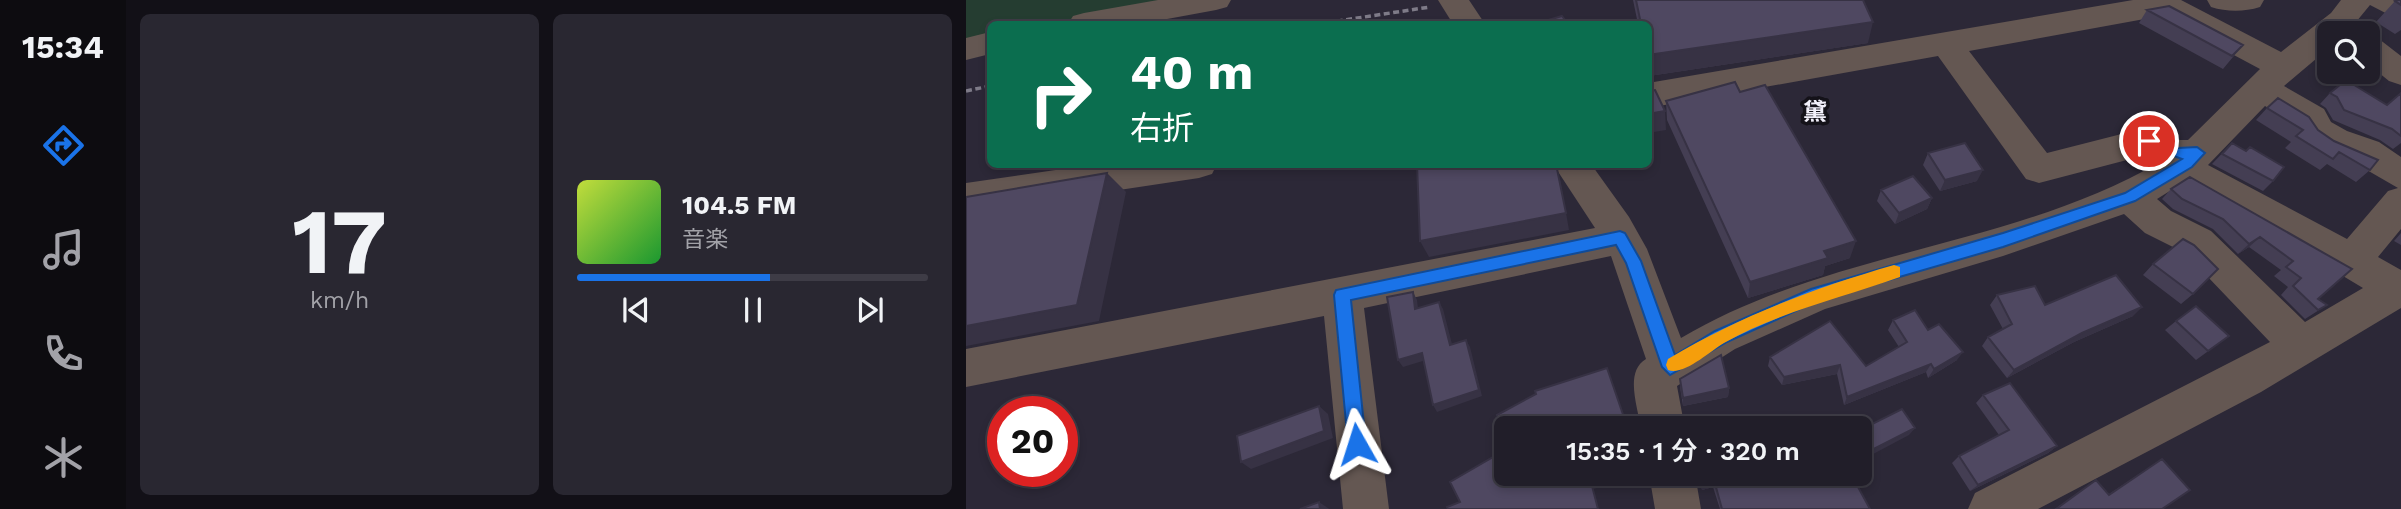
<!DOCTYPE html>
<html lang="ja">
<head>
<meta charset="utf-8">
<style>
  :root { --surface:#211e29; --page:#292731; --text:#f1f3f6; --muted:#a2a2a8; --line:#3e3c46; --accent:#1a73e8 }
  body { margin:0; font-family:"Work Sans","Noto Sans JP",sans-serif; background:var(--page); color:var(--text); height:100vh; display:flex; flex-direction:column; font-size:26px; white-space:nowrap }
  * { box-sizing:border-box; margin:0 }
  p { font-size:23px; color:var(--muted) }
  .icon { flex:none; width:38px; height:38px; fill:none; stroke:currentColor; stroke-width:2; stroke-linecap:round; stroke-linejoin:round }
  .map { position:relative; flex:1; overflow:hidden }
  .side { display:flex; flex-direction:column; gap:14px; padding:14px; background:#121017; width:840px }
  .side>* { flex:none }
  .top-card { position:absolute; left:21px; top:21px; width:665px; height:147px; border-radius:10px; box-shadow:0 4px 10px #0003,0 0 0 2px var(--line); background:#0b6e4f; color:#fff; overflow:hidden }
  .buttons { position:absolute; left:1351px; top:21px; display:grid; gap:14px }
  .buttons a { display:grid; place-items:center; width:63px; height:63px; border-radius:10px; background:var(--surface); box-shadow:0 4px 10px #0003,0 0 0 2px var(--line); font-size:35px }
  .speed { position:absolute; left:21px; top:396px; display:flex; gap:14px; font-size:35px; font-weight:700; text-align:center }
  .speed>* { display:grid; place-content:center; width:91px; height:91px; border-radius:50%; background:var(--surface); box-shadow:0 4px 10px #0003,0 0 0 2px var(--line); line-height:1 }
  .speed .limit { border:10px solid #d22; background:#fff; color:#111 }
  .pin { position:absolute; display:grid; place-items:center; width:60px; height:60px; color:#fff; margin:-30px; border:4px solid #fff; border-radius:50%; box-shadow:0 2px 7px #0007 }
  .me { position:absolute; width:77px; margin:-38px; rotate:354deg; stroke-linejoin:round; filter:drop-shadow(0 0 5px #0008) }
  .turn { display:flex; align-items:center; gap:24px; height:147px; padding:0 28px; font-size:32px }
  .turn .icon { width:91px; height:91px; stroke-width:2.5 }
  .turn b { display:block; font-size:49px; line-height:60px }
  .side .card { flex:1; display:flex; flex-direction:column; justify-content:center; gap:10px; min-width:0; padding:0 24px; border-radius:10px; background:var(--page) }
  .side .dial { align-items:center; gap:0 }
  .dial b { font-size:91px; line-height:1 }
  .song { display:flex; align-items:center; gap:21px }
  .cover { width:84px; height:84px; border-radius:10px; background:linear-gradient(135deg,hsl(70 70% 55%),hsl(130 70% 35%)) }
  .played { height:7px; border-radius:4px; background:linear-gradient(90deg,var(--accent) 55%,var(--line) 55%) }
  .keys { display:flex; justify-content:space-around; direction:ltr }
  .side .tiles { flex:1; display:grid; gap:14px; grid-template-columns:repeat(2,1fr) }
  .trip { position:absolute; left:528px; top:416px; width:378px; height:70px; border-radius:10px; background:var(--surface); box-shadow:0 4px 10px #0003,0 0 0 2px var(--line); font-weight:600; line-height:70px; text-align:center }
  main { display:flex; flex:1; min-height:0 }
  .menu { display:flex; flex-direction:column; width:126px; justify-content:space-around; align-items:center; background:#0d0c10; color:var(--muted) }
  .menu .icon { width:49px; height:49px }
  .menu .on { color:var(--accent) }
  .menu b { font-size:32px; color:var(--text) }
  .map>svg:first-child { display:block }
  .green { fill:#253d31 }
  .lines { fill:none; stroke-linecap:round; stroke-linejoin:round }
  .path { stroke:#7e7b88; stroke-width:3.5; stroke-dasharray:6 3.5; stroke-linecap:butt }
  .minor { fill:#645752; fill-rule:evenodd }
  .wall { fill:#443e53 }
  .shaded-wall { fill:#373244 }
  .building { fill:#4f4861; stroke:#373244; stroke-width:2 }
  .route { fill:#1a73e8; stroke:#114b97; stroke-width:2 }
  .slow { fill:#f59e0b }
  .labels { text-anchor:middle; stroke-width:7; stroke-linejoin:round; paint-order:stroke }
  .quarter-label { font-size:24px; font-weight:bold; fill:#f2f0fa; stroke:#141219 }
</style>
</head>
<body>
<main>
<nav class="menu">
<b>15:34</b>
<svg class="icon on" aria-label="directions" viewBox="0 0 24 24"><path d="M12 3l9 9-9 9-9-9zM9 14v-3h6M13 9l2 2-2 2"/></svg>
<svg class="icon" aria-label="music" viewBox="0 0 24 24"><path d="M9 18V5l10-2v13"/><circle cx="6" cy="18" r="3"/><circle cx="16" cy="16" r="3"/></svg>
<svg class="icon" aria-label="phone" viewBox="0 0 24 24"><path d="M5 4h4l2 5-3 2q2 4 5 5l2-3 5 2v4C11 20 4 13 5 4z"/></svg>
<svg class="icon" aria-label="climate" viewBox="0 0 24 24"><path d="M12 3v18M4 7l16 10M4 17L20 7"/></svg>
</nav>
<section class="side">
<div class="tiles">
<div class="card dial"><b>17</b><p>km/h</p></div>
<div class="card">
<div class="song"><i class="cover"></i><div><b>104.5 FM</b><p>音楽</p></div></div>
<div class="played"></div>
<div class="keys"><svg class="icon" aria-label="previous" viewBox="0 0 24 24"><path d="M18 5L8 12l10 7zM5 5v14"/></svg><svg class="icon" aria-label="pause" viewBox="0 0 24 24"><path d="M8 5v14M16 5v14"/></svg><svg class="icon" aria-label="next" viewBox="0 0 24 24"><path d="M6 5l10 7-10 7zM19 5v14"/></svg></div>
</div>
</div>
</section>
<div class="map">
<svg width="1435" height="509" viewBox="0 0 1435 509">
  <rect width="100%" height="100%" fill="#2c2837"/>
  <path class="green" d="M0,0H219L84,24H24V37L0,43Z"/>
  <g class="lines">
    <path class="path" d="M352,24L464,7
      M0,91L24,86"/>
    <path class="minor" d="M192,0H265L261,7L250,10L174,24H102L107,16L118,13Z
      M472,0H503L519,24H487Z
      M1167,0H1215L1315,52L1365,13L1375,0H1435V21L1404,5L1381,33H1363V48L1318,86L1358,109L1365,122L1381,131L1413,142L1435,157V229L1412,257L1435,270V308L1295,392L1072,509H1002L1009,493L1304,342L1219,253L1179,233L1158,214L1037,256L859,309L769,349L711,386L719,429H675C672,407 658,372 680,359L645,256L398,308L423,509H377L358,316L0,387V349L629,228L587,164H625L663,217L681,249L715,338C863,250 1046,248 1194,162L1180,155L1073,183L1060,179L972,56L682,108V83ZM1195,16L1294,69L1222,140H1214L1183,127L1081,153L1003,51ZM1299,106L1333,127L1341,140L1357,151L1387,162L1432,188L1422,191L1381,239L1242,165ZM1215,184L1372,273L1397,288L1339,322L1245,231L1205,211L1191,199Z
      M1241,0H1298L1294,7C1278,12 1261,12 1245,7Z
      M24,32V54L0,60V38Z
      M1402,36L1413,39L1435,56V85L1423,81L1402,64Z
      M131,164H251L246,174L233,178L0,213V183Z
      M683,474H729L735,509H689Z"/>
  </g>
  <path class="wall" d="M667,0H897L902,43L683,76L682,24H672Z
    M1435,0V30L1429,34L1410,22L1429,1Z
    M1181,10L1277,45L1257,69L1173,23Z
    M774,92L884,258L859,266L857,275L782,298L701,120L700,101Z
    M1364,93L1421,105L1435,93V143L1427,149L1414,140L1367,120L1360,108L1354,104Z
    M1301,108L1352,130L1404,170L1390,182L1361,164L1354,170L1319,148L1325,142L1290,120Z
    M1266,143L1307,181L1297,191L1246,164Z
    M962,153L1011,181L974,191L957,165Z
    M1205,189L1386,269L1352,299L1361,305L1339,319L1315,295L1322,287L1308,276L1315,270L1283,247L1272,254L1247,229L1207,209L1196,199Z
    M915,190L966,198L961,209L929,224L911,201Z
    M1435,233V245L1428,241Z
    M1187,264L1227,294L1215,304L1177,275Z
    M1031,295L1079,305L1167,316L1108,342L1041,378L1016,346L1022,337L1037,329L1024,305Z
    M927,320L962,330L991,360L962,378L960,372L878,405L871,374L816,385L802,366L804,357L900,366L933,347L922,330Z
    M1210,321L1263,336L1230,360L1199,330Z
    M714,379L763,388L762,397L717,406L714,387Z
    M1017,395L1091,446L1082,453L1004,491L986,463L993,456L1033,435L1010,403Z
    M1196,459V509H1089L1130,480L1143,494Z
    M732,474H797V477L904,509H754L747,487L736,490Z"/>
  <path class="shaded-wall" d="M907,22L902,43L683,76L682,55Z
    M699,111L700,130L682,133V114Z
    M1017,170L1011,181L974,191L979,180Z
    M141,173L160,192L133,321L0,346V326Z
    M594,179L603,230L463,257L454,241Z
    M966,198L961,209L929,224L933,213Z
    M1294,237L1283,247L1272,254L1283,244Z
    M890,241L884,258L859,266L857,275L782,298L784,282L858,251Z
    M447,292L451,300L453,317L449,309Z
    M473,302L477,309L488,352L484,345Z
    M1176,307L1167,316L1108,342L1041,378L1048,370L1116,333Z
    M500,340L504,347L516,396L471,412L467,405Z
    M997,352L991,360L962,378L968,369Z
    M456,353L460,360L437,367L432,360Z
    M965,364L960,372L878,405L881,397Z
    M874,365L871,374L816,385L818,377Z
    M763,388L762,397L717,406V398Z
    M353,406L362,414L367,438L285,469L275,462Z
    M949,428L943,435L894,461V456Z
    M1091,446L1082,453L1004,491L1012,485Z
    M657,474H680V475L627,489L632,509L625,482Z
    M748,480L747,487L736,490V483Z
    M353,502L362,508L363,509H354Z"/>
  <path class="building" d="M670,0H897L907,22L682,55V24H675Z
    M1432,0H1435V5L1429,1Z
    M1203,6L1277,45L1266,56L1181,10Z
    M596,16L602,24H569Z
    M1380,80L1421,105L1435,93V136L1426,129L1378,110L1371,97L1364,93Z
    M769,82L774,92L799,85L890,241L858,251L862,258L784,282L700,101Z
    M689,90L699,111L682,114V91Z
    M1312,98L1343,117L1352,130L1368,141L1412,160L1404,170L1373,152L1367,159L1330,136L1337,130L1301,108Z
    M999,143L1017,170L979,180L962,153Z
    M1266,143L1280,151L1284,147L1318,167L1307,181L1256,154Z
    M451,164H590L600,213L454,241Z
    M141,173L111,305L0,326V197Z
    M947,176L966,198L933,213L915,190Z
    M1224,177L1386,269L1352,299L1361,305L1352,310L1327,286L1335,278L1320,267L1327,261L1294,237L1283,244L1257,219L1216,199L1205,189Z
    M1217,239L1228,245L1252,269L1227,294L1187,264Z
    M1150,275L1176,307L1116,333L1048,370L1022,337L1046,324L1031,295L1069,286L1079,305Z
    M447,292L449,309L473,302L484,345L500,340L513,390L467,405L456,353L432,360L421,297Z
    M1230,306L1263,336L1242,351L1210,321Z
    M949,310L962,330L973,324L997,352L968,369L965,364L881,397L874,365L818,377L804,357L864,321L900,366L941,342L927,320Z
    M755,355L763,388L717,398L714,379Z
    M641,368L662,429H541V434L531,415L570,394L569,391Z
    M1044,383L1091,446L1012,485L993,456L1043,430L1017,395Z
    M353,406L358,431L275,462L271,436Z
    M936,409L949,428L894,456V430Z
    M781,424L783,429H760Z
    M541,449V474H657L625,482L632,509H482L481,507L494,502L484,482Z
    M1196,459L1224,490L1196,509H1090L1130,480L1143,495Z
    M734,474H797V477L803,474H885L904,509H756L748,480L736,483Z
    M353,502L354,509H334Z"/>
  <path class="route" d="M1183,136L1212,148L1231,147L1239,153L1226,167L1169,201L1037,247L854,300L761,342L704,375L696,367L660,263L650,245L385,300L400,444L397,451L391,453L384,451L382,444L368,295L370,290L654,231L659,233L675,261L709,355L749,331L845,289L1037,233L1159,193L1216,159L1178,145L1176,141Z"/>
  <path class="slow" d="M928,265L934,267V277C875,298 813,312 758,343C744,351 718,376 702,370L700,365L702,359C774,316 848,288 928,265Z"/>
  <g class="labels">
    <g class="quarter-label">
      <text x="849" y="120">黛</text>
    </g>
  </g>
</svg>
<div class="buttons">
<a><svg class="icon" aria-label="search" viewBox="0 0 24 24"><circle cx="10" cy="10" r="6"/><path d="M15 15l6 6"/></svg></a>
</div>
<div class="speed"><div class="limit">20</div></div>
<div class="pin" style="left:1183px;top:141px;background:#d93025"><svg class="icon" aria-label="arrive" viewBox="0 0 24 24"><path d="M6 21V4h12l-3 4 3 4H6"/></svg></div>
<svg class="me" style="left:391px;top:444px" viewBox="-20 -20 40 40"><path d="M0-17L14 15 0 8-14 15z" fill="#1a73e8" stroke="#fff" stroke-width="4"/></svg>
<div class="trip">15:35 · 1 分 · 320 m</div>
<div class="top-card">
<div class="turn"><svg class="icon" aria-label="right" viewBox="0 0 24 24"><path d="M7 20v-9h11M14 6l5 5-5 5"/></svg><div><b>40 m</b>右折</div></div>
</div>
</div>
</main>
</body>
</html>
